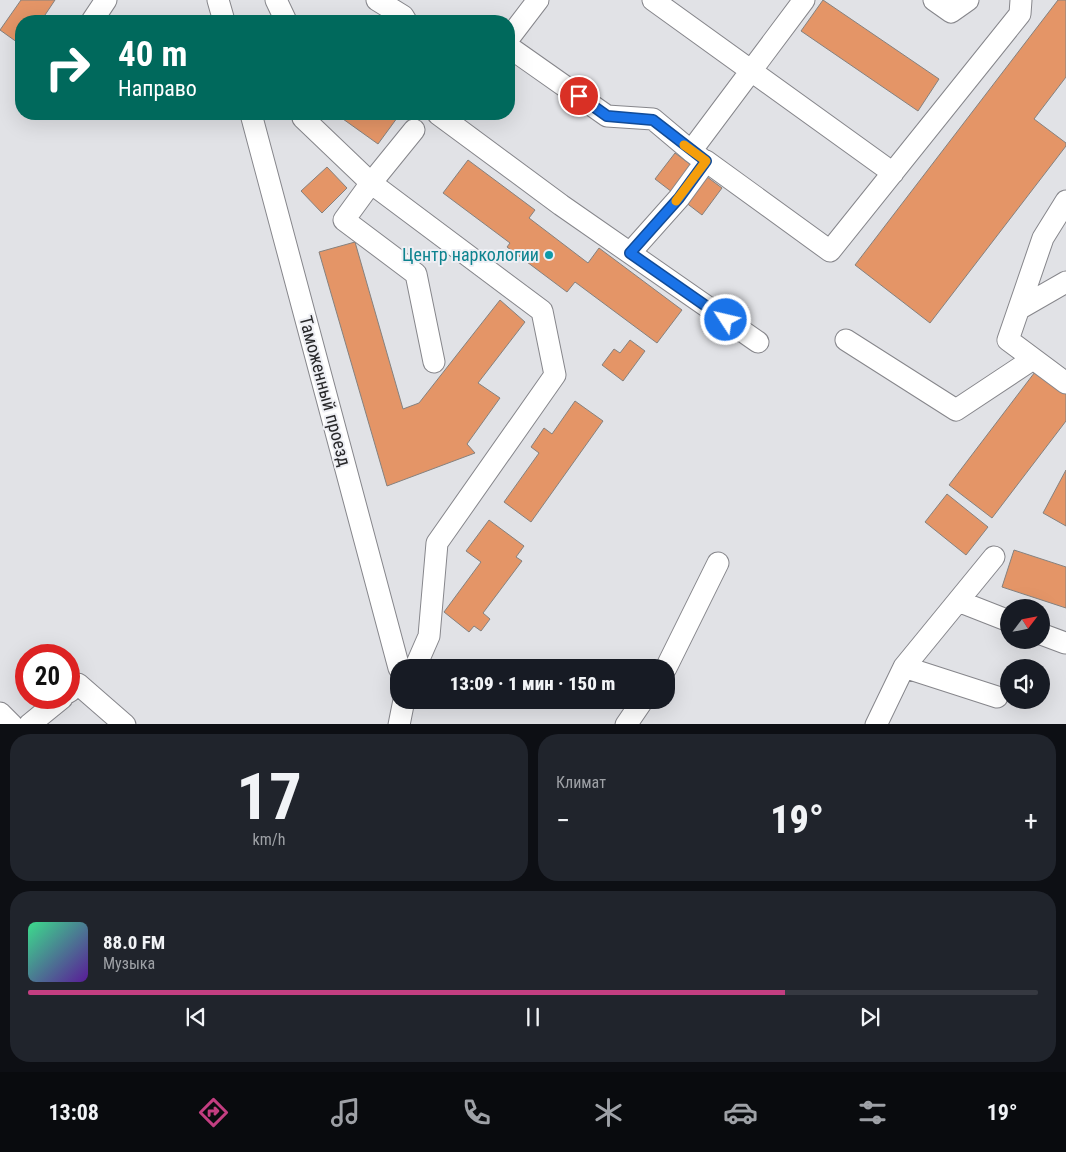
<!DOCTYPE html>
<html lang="ru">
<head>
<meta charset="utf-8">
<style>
  :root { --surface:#171b24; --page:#20242c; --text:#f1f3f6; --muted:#9ea1a6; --line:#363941; --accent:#c33e81 }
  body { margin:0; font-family:"Roboto Condensed",sans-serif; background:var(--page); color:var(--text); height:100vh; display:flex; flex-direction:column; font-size:19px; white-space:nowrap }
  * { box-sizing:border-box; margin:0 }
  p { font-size:16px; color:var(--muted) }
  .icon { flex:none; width:28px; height:28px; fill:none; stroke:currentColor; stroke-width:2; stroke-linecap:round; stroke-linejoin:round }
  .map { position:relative; height:724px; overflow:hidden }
  .side { display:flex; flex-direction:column; gap:10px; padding:10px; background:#0d0f14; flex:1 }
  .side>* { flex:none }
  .top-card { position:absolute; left:15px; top:15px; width:500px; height:105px; border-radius:20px; box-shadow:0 5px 20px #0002; background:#00695c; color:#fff; overflow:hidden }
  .needle { width:32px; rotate:58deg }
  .fabs { position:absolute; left:1000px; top:599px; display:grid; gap:10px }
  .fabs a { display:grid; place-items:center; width:50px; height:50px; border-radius:50%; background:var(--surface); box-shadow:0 5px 20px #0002; font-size:25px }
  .speed { position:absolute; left:15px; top:644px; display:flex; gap:10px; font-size:25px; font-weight:700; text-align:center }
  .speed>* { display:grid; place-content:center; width:65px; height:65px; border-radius:50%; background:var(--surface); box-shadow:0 5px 20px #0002; line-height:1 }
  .speed .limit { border:8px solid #d22; background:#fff; color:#111 }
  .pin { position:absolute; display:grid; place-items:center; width:42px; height:42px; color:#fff; margin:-21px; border:2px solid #fff; border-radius:50%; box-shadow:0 1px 5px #0007 }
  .me { position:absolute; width:55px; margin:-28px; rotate:305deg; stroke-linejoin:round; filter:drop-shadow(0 0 4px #0008) }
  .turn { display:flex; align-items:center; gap:18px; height:105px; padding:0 20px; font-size:22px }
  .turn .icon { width:65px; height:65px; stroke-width:2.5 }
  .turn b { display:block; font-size:35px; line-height:42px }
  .big { font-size:38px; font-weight:800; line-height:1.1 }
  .side .tile { flex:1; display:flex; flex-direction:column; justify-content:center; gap:8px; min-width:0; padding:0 18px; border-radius:20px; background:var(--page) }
  .side .dial { align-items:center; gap:0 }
  .dial b { font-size:65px; line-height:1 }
  .song { display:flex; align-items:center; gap:15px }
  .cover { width:60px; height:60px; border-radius:8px; background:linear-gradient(135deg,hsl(150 70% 55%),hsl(270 70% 35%)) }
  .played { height:5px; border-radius:2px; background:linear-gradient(90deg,var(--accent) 75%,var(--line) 75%) }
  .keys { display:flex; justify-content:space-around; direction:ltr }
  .heat { display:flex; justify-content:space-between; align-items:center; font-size:28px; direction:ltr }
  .side .tiles { flex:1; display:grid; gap:10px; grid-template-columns:1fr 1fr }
  .tile:last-child { grid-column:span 2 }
  .trip { position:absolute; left:390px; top:659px; width:285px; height:50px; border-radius:20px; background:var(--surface); box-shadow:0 5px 20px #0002; font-weight:800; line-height:50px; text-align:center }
  .menu { display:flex; height:80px; justify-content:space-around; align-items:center; background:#090b0e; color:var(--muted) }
  .menu .icon { width:35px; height:35px }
  .menu .selected { color:var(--accent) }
  .menu b { font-size:22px; color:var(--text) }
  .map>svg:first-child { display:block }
  .building { fill:#e49567; stroke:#85817e }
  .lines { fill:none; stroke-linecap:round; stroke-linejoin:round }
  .minor-casing { stroke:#86868b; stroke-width:23 }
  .minor { stroke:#fff; stroke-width:21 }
  .route-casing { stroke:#114b97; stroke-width:12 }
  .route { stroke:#1a73e8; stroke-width:9 }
  .slow { stroke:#f59e0b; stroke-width:9 }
  .culture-dot { fill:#0f9aa8; stroke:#eeeff4; stroke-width:2 }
  .labels { text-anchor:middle; stroke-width:4; stroke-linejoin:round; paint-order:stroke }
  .culture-label { font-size:18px; fill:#0d838f; stroke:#eeeff4; text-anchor:end }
  .street-label { font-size:18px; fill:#28282a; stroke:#eeeff4 }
</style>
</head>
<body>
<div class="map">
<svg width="1066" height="725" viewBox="0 0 1066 725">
  <rect width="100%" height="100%" fill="#e1e2e6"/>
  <path class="building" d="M21,0H55L41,21H21V45L0,30Z
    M823,0L939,79L918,111L801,31Z
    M1058,0H1066V77L1034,119L1066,143V146L930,323L855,265Z
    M336,114H400L378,144Z
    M675,153L722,188L702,215L655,179Z
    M468,160L535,210L529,218L588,263L599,248L682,310L657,343L575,282L567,292L507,247L510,243L443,193Z
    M327,167L347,188L322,213L301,191Z
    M355,242L403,409L419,403L500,300L525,322L478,383L500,398L467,444L475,453L387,486L319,252Z
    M630,340L645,351L623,381L602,365L614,349L620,353Z
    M1038,368L1066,389V421L992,518L949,485Z
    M575,401L603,421L531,522L504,502L539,453L531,447L544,428L552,434Z
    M1066,470V526L1043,513Z
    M947,494L988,527L966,555L925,522Z
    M489,520L524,546L516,557L522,561L483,613L490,619L481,631L474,626L469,632L444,612L481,562L466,551Z
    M1014,550L1066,567V608L1002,587Z"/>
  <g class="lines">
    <g class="minor-casing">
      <path id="minor" d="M218,0L224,21
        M276,0L286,21
        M377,0L403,16L406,21
        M653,0L893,173
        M934,0L951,12L968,0
        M92,21L106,0
        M509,38L538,0
        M509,47L607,116L653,119L691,151
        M251,114L399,668
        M438,114L561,205L758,342
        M303,118L371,183L344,220L416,274L434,362
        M414,130L371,183L542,311L555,375L437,543L429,636L415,668
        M703,160L691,151L804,0
        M1066,201L1043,238L1008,340L1066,383
        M630,253L679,198L706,161L830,251L1020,14L1021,0
        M1019,309L1066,282
        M846,340L956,410L1033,359
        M958,601L1009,621
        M1041,634L1065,643
        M904,667L997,697
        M666,668L718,563
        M69,692L78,684L125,725
        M0,713L12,725
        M29,725L62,698
        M399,725L404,700
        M626,725L643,700
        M876,725L904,667L994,557"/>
    </g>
    <use href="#minor" class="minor"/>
  </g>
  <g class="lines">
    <g class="route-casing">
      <path id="route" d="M579,96L607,116L653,120L706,161L679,198L630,253L726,320"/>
    </g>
    <use href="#route" class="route"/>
    <path class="slow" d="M676,201L706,161L684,145"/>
  </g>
  <circle class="culture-dot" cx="549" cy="255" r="5"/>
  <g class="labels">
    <g class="culture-label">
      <text x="539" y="261">Центр наркологии</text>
    </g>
    <g class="street-label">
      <text transform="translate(325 391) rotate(75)" y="6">Таможенный проезд</text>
    </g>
  </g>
</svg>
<div class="fabs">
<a><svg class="needle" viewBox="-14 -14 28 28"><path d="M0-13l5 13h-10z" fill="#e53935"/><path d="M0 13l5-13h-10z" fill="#9ea1a6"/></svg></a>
<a><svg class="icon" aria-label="sound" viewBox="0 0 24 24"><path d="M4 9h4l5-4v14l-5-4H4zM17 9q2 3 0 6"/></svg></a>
</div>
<div class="speed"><div class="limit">20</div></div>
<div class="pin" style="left:579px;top:96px;background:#d93025"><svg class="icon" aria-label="arrive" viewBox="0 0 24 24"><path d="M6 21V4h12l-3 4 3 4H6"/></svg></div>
<svg class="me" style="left:726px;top:320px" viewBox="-20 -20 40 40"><circle r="17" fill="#1a73e8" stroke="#fff" stroke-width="3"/><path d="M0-11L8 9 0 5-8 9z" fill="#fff"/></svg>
<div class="trip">13:09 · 1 мин · 150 m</div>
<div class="top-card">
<div class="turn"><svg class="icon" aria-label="right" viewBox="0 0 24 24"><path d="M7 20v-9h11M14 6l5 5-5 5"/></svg><div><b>40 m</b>Направо</div></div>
</div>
</div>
<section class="side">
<div class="tiles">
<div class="tile dial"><b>17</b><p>km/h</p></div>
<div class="tile"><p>Климат</p>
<div class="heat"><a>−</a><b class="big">19°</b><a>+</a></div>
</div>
<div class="tile">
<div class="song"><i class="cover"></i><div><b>88.0 FM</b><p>Музыка</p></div></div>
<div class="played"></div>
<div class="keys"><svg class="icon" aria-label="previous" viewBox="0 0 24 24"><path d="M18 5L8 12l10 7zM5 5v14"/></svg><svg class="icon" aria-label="pause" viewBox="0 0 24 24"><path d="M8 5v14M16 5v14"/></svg><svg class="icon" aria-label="next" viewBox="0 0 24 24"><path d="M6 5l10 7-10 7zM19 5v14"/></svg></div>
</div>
</div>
</section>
<nav class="menu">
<b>13:08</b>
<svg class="icon selected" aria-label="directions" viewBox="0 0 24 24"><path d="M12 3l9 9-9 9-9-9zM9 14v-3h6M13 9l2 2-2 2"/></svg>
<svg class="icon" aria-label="music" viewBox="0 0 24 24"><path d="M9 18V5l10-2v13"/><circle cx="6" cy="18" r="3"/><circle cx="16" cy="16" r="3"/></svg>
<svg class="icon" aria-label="phone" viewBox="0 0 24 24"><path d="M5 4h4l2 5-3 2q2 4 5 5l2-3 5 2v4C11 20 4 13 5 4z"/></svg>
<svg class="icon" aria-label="climate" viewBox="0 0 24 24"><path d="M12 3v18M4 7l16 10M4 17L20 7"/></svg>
<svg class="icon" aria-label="car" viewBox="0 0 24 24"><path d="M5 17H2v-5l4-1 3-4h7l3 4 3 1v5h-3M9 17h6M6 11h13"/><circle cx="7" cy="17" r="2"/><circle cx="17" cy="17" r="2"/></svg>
<svg class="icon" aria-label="filters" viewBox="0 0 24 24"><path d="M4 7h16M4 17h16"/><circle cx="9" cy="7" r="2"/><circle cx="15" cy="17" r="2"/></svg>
<b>19°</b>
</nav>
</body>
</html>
